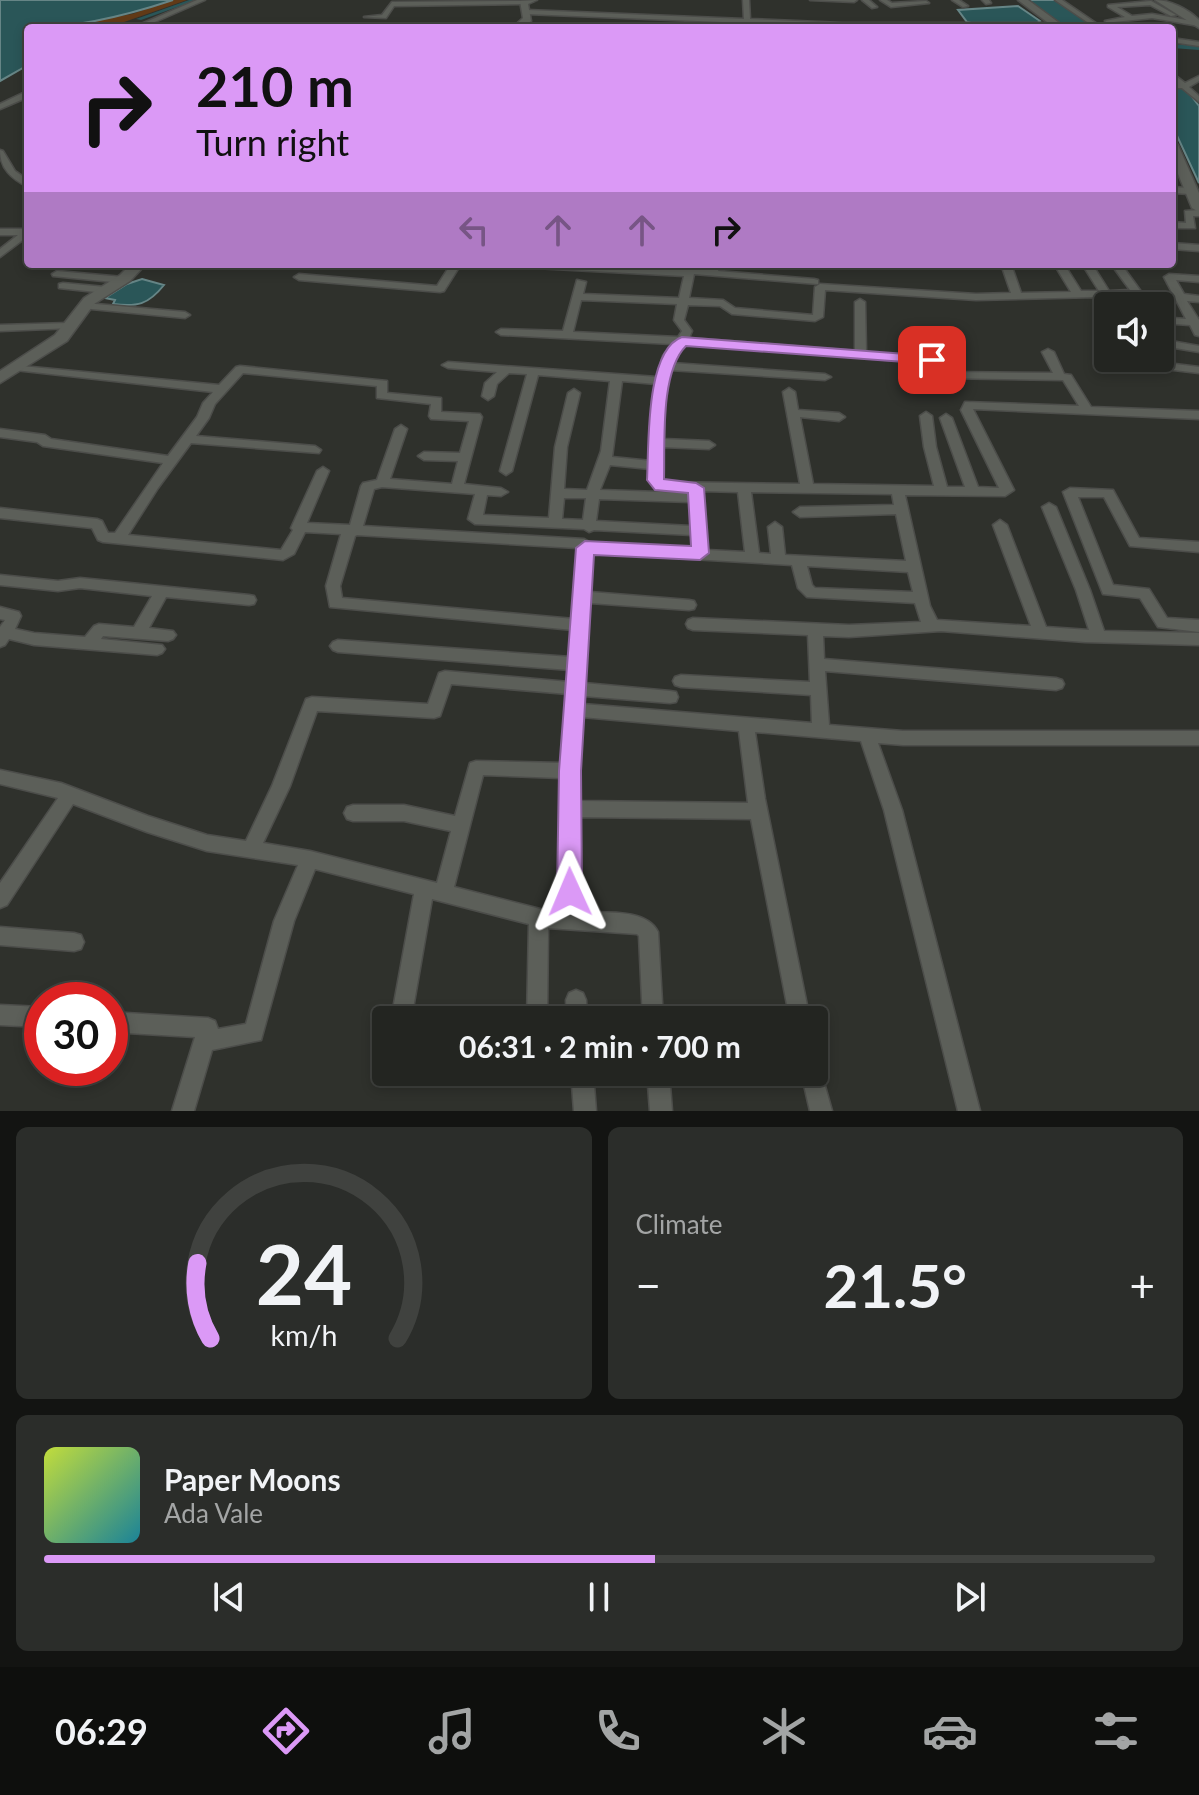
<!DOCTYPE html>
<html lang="en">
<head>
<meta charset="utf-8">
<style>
  :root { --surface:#232521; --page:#2b2d2a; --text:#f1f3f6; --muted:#a3a5a5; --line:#40423f; --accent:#db99f6 }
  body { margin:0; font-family:Lato,sans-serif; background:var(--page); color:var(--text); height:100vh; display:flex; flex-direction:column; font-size:30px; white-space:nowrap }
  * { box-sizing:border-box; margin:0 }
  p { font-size:26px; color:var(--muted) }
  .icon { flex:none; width:44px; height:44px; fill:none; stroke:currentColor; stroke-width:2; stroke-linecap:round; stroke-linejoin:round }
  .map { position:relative; height:1111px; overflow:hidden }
  .side { display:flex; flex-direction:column; gap:16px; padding:16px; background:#131412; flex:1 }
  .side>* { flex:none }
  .top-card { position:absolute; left:24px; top:24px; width:1152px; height:244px; border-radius:8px; box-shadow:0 4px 12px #0003,0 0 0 2px var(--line); background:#db99f6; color:#111; overflow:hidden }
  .buttons { position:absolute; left:1094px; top:292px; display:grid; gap:16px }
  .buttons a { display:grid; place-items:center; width:80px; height:80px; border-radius:8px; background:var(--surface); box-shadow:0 4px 12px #0003,0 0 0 2px var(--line); font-size:40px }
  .speed { position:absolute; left:24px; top:982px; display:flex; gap:16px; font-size:40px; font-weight:700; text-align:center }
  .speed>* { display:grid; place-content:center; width:104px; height:104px; border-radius:50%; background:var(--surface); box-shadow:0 4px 12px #0003,0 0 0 2px var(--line); line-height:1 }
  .speed .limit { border:12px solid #d22; background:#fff; color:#111 }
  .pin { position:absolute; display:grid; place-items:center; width:68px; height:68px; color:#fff; margin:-34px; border-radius:16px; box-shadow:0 4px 12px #0006 }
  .me { position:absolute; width:88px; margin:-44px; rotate:359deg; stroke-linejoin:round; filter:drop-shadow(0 0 6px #0008) }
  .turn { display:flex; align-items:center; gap:28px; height:168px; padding:0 40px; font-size:36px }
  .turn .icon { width:104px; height:104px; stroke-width:2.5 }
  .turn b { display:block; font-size:56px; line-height:68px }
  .lanes { display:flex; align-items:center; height:76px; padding:0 40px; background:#0003; justify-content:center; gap:40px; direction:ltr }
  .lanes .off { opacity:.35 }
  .big { font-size:60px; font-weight:700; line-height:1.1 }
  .side .card { flex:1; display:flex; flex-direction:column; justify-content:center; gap:12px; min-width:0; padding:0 28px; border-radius:12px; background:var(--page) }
  .side .dial { align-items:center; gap:0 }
  .dial svg { height:208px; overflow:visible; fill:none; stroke:var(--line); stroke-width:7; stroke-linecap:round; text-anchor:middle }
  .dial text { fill:var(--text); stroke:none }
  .song { display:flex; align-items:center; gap:24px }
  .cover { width:96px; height:96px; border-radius:12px; background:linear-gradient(135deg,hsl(70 70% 55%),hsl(190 70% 35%)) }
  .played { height:8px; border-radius:4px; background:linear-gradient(90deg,var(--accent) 55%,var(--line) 55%) }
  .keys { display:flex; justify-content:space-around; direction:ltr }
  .heat { display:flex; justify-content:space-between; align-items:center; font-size:44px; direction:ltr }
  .side .tiles { flex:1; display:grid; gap:16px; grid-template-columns:1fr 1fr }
  .card:last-child { grid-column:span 2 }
  .trip { position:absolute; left:372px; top:1006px; width:456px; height:80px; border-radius:8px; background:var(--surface); box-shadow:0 4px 12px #0003,0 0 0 2px var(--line); font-weight:700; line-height:80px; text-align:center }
  .tabs { display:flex; height:128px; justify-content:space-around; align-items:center; background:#0e0f0d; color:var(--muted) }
  .tabs .icon { width:56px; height:56px }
  .tabs .active { color:var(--accent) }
  .tabs b { font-size:36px; color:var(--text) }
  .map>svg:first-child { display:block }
  .green { fill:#613a17 }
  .water { fill:#2a5658; stroke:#668586; stroke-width:2 }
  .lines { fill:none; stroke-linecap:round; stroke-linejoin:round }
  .canal { fill:#2a5658; fill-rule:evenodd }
  .street-casing { stroke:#4c4d4a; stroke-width:3 }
  .secondary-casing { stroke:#4c4d4a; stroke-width:3 }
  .street { fill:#5c5f59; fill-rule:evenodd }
  .secondary { fill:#5c5f59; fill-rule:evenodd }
  .route { fill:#db99f6; stroke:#8e63a0; stroke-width:2 }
</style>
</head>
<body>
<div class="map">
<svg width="1199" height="1111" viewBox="0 0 1199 1111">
  <rect width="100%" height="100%" fill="#2f312c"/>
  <path class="green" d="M173,0H187L107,28H94L90,24L52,28L132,14Z"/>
  <path class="water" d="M0,0H173C128,15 76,28 28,28V65L0,81Z
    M1027,0H1058L1098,28H1066Z
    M1018,6L1040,21L1036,24H975L967,22L958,10Z
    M1172,79L1186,89L1199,106V183L1172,125Z
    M142,279L164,285C148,305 137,307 113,304L115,300L105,298L127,284Z"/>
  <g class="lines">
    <path class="canal" d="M189,0H197L141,20L136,19Z
      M1172,44L1199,46V50L1172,48Z"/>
    <g class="street-casing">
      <path id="street" d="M197,0H205L141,28H132Z
        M743,0H749L750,19L842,23H1057L1060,25L1057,27H842L527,14L524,12L527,10L744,19Z
        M810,0H857L854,2Z
        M862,0H869L877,7L872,8Z
        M880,0H887L892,3L926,1L929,3L891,7Z
        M952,0H959L968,6L963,7Z
        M982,0H989L991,3L986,4Z
        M1055,0H1062L1103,28H1096Z
        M523,1L525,4L394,6L386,18L364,17L382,15L392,2Z
        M1151,1L1176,15L1171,16L1150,5L1117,7L1132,16L1152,14L1198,22L1199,26L1152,18L1114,22L1122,28H1114L1105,21L1125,17L1108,7V5Z
        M1172,38L1199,42V46L1172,42Z
        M1172,73L1185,83L1199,76V81L1189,87L1199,96V102L1182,88H1173V84H1177L1172,79Z
        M25,92H28V97L0,109V104Z
        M0,150L3,151L15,171L28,180V187C12,179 0,169 0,150Z
        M1172,187L1191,188L1195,191L1191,194L1172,193Z
        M1199,210V216H1193L1195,228H1172V222L1186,223L1185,211Z
        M0,229H28V236L0,257V249L18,235H0Z
        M1172,243L1199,245V251L1172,249Z
        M451,264H461L444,291L440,292L299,280L294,277L299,274L437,286Z
        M512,264L709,269L711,264H721L718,271L814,279L818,280V284L694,274L689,298L723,300L735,308L813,315L815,287L820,284L976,294L1011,293L1001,264H1011L1021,293L1071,292L1054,264H1064L1081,291H1099L1082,264H1092L1109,291L1130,290L1111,264H1121L1142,293L1137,296L1106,297L1142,303L1147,306L1107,303L1108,319L1104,318L1094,299L1095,297L976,300L825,290L823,317L815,321L732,314L720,306L688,305L684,320L692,331L689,338L855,351V302L860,299L865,302L866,352L936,358L945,372L1053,373L1042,352L1048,349L1054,352L1064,374L1071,375L1091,407L1199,411V419L973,409L1014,490L1005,496L905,495L930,606L937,620L1031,626L993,525L1000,520L1007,525L1046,627L1089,630L1076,590L1042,507L1049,503L1056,507L1090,590L1104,631L1199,633V645L1085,642L941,631L849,637L823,636L824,659L1056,678L1062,680L1064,684L1062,688L1056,690L825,671L829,725L903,731H1199V745H903L878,743L902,810L980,1111H958L884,810L861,741L755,732L765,799L810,1020H790L751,819L579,817L580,912C604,913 647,908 658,932L663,1020H643L639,936L637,934L548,928L547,1020H527L529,924L432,899L411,1020H391L414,894L315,869L294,921L261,1040L212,1050L194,1111H172L195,1037L110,1032V1012L208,1018L215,1021L218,1029L246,1024L274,921L298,865L207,851L147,832L73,804L7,905L0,908V883L58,798L0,784V770L61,783L148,816L207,835L246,841L272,786L306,699L312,697L428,704L439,673L445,671L569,682L570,670L338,652L333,650L330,646L333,642L338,640L571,657L573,630L330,607L326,586L341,534L305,532L294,554L283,560L103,542L98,540L92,528L0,518V508L97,519L102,521L108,533H115L163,463L43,446L37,442L0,437V429L45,435L51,439L168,456L197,417L203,403L213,392L15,370L11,369V365L219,385L236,367L240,366L387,381V393L441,398V412L480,414L482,417L464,484L501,488L508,492L501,496L487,495L483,515L549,518L555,447L568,393L574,389L580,393L567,447L564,489L587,490L601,451L610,381L538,375L512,471L506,475L500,471L527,374L509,373L497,384L494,396L488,400L482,396L485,383L497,372L448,368L442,365L448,362L657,377L663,356L672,344L501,335L496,332L501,329L563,331L577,280L586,282L583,294L679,298L684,276L517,267ZM581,300L677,304L674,320L682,331L678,337L573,332ZM684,344L928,363L938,377L942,378L1063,380L1079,406L965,402L961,410L999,488L978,487L952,418L946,414L940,418L965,487H947L936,447L932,416L926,412L920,416L924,447L934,486L813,484L800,417L839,421L845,417L839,413L798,410L795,392L789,388L783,392L800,484L665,482L663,479V447L709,449L715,445L709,441L664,439L665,402L670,370L825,380L831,377L825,374L672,363L676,353ZM243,373L377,386V398L431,404L429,416L431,419L469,421L460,453L424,452L418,456L424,460L458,461L452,484L390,479L407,429L401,425L395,429L377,480L363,483L361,486L350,525L307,523L329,471L323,467L317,471L291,528L293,530L281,550L128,535L158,488L191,443L319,453L321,450L315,446L196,436L209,418L215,404ZM622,381L656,384L651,461L612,457ZM610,465L650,469V480L656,489L690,491V493L600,490ZM382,487L475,494L468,519L475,524L584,529L589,532L594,530L692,535L693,549L591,543L584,539L363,526L374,489ZM703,491L738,492L745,552L707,550ZM751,492L892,494L894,505L800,507L793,512L800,517L896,514L906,561L785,555L782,527L775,522L768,527L771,554L759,553ZM564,498H586L583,520L562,519ZM599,499L690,502L691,526L596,521ZM357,535L577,548L574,619L342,598L340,586L355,536ZM591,553L792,565L798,588L807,597L915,603L921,622L849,625L693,618L688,620L686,624L688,628L693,630L808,635L810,682L681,675L675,677L673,681L675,685L681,687L811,695L812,723L583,704L584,696L670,703L676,702L678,697L676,692L670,691L584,683L590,603L689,610L694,609L696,605L694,601L689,600L590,592ZM807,566L908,572L913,592L815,588L812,585ZM451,684L568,694L562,763L476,761L470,763L455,816L404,805H353L347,807L344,813L347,819L353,821H404L451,831L437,883L310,851L263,843L290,786L317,711L434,718L440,716ZM582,717L739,731L748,803L579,801ZM483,775L561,778V911L544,910L454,887Z
        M892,264H903L898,267Z
        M57,271L123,277L128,280L123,283L53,276L52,274Z
        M1169,274L1199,276V282L1176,280L1184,294L1199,296V302L1187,301L1199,320V336L1195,335L1190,325L1160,323V317L1186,319L1164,277Z
        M63,283L105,287L110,290L105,293L59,288V284Z
        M85,303L185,312L190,315L185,318L81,308L80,306Z
        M69,323L74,326L73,328L0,331V325Z
        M1160,331L1164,332L1171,341L1199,346V352L1163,346L1160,342Z
        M1130,358H1145L1151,361L1199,367V373L1148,367Z
        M1070,488L1113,490L1139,538L1199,542V552L1130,546L1104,497H1078L1113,585L1149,589L1167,618L1199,620V632L1158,627L1140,598L1103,594L1063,492Z
        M0,575L58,581L80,578L249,595L254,596L256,600L254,604L249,605L166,597L149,628L173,631L176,635L173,639L168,641L103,636L101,639L162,645L165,649L162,653L157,655L34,645L9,639L5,645L0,647V627L5,620L0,619V607L19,612L21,616L15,629L34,633L85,637L94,626L99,624L134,627L152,596L80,588L58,591L0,585Z
        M0,927L74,933L81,935L84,942L81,949L74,951L0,945Z
        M576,990L583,993L586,1000L587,1020H567L566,1000L569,993Z
        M0,1005L42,1007V1027L0,1025Z
        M814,1062L819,1065L832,1111H810L801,1072H814Z
        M571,1072H593L596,1111H574Z
        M647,1072H669L672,1111H650Z"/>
    </g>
    <g class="secondary-casing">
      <path id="secondary" d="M537,0L528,4L531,21L523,28H512L523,18L520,1Z
        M1018,0H1028L1066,28H1055Z
        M1155,0C1170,0 1188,9 1199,20V28Z
        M1172,141L1178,145L1199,193V212L1192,208L1172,159Z
        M131,264H146L130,281L94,304L67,341L0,383V371L55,335L84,298L120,275Z"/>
    </g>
    <use href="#street" class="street"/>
    <use href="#secondary" class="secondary"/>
  </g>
  <path class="route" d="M682,337L932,356L939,360L932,364L686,346C660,372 665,443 664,479L696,483L704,488L709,553L700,560L594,555L581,771L582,892L578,900L570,903L561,900L557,892L559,771L576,548L585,541L691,546L688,493L655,490L647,480C649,446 645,350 682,337Z"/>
</svg>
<div class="buttons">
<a><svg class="icon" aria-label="sound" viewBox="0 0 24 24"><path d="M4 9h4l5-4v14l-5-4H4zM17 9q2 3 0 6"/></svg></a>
</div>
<div class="speed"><div class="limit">30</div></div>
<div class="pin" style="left:932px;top:360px;background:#d93025"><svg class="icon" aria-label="arrive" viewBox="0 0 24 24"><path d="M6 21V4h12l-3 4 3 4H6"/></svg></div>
<svg class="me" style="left:570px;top:892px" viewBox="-20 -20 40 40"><path d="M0-17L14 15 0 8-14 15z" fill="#db99f6" stroke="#fff" stroke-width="4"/></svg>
<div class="trip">06:31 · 2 min · 700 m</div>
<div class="top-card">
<div class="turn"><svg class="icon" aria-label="right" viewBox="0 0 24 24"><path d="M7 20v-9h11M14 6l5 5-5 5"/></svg><div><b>210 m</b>Turn right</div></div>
<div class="lanes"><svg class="icon off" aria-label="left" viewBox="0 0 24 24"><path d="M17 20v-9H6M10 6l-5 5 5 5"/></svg><svg class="icon off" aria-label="ahead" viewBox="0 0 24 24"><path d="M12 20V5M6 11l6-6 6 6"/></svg><svg class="icon off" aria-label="ahead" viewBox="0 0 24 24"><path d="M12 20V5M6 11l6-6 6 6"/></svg><svg class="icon" aria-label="right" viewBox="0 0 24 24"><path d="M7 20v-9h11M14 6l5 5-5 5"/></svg></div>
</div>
</div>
<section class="side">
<div class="tiles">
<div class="card dial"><svg viewBox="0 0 100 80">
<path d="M14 69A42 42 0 1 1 86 69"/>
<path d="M14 69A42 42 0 0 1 9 40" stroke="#db99f6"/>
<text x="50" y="56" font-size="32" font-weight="700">24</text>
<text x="50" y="72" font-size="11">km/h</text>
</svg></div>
<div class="card"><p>Climate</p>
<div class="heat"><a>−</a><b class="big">21.5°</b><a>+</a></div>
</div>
<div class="card">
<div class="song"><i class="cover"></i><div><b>Paper Moons</b><p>Ada Vale</p></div></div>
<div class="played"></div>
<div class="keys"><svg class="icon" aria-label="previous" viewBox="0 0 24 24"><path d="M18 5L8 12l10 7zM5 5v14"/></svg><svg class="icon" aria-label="pause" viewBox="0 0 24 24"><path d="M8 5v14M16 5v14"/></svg><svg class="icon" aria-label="next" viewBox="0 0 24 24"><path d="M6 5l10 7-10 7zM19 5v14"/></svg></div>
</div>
</div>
</section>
<nav class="tabs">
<b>06:29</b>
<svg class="icon active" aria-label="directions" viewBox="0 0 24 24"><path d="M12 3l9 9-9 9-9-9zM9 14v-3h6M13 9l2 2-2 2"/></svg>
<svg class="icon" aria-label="music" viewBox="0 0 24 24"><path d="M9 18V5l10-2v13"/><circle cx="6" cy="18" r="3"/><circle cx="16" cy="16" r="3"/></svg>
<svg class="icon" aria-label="phone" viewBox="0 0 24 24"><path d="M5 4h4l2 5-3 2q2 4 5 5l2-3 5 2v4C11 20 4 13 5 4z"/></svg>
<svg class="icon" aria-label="climate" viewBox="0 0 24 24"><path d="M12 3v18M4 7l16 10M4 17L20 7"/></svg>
<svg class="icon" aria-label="car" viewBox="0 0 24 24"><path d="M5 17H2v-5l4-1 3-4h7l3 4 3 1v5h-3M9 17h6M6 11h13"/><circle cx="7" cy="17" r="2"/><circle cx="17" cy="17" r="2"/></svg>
<svg class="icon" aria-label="filters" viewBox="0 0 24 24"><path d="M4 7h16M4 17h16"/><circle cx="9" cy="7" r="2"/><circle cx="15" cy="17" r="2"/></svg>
</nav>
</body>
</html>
